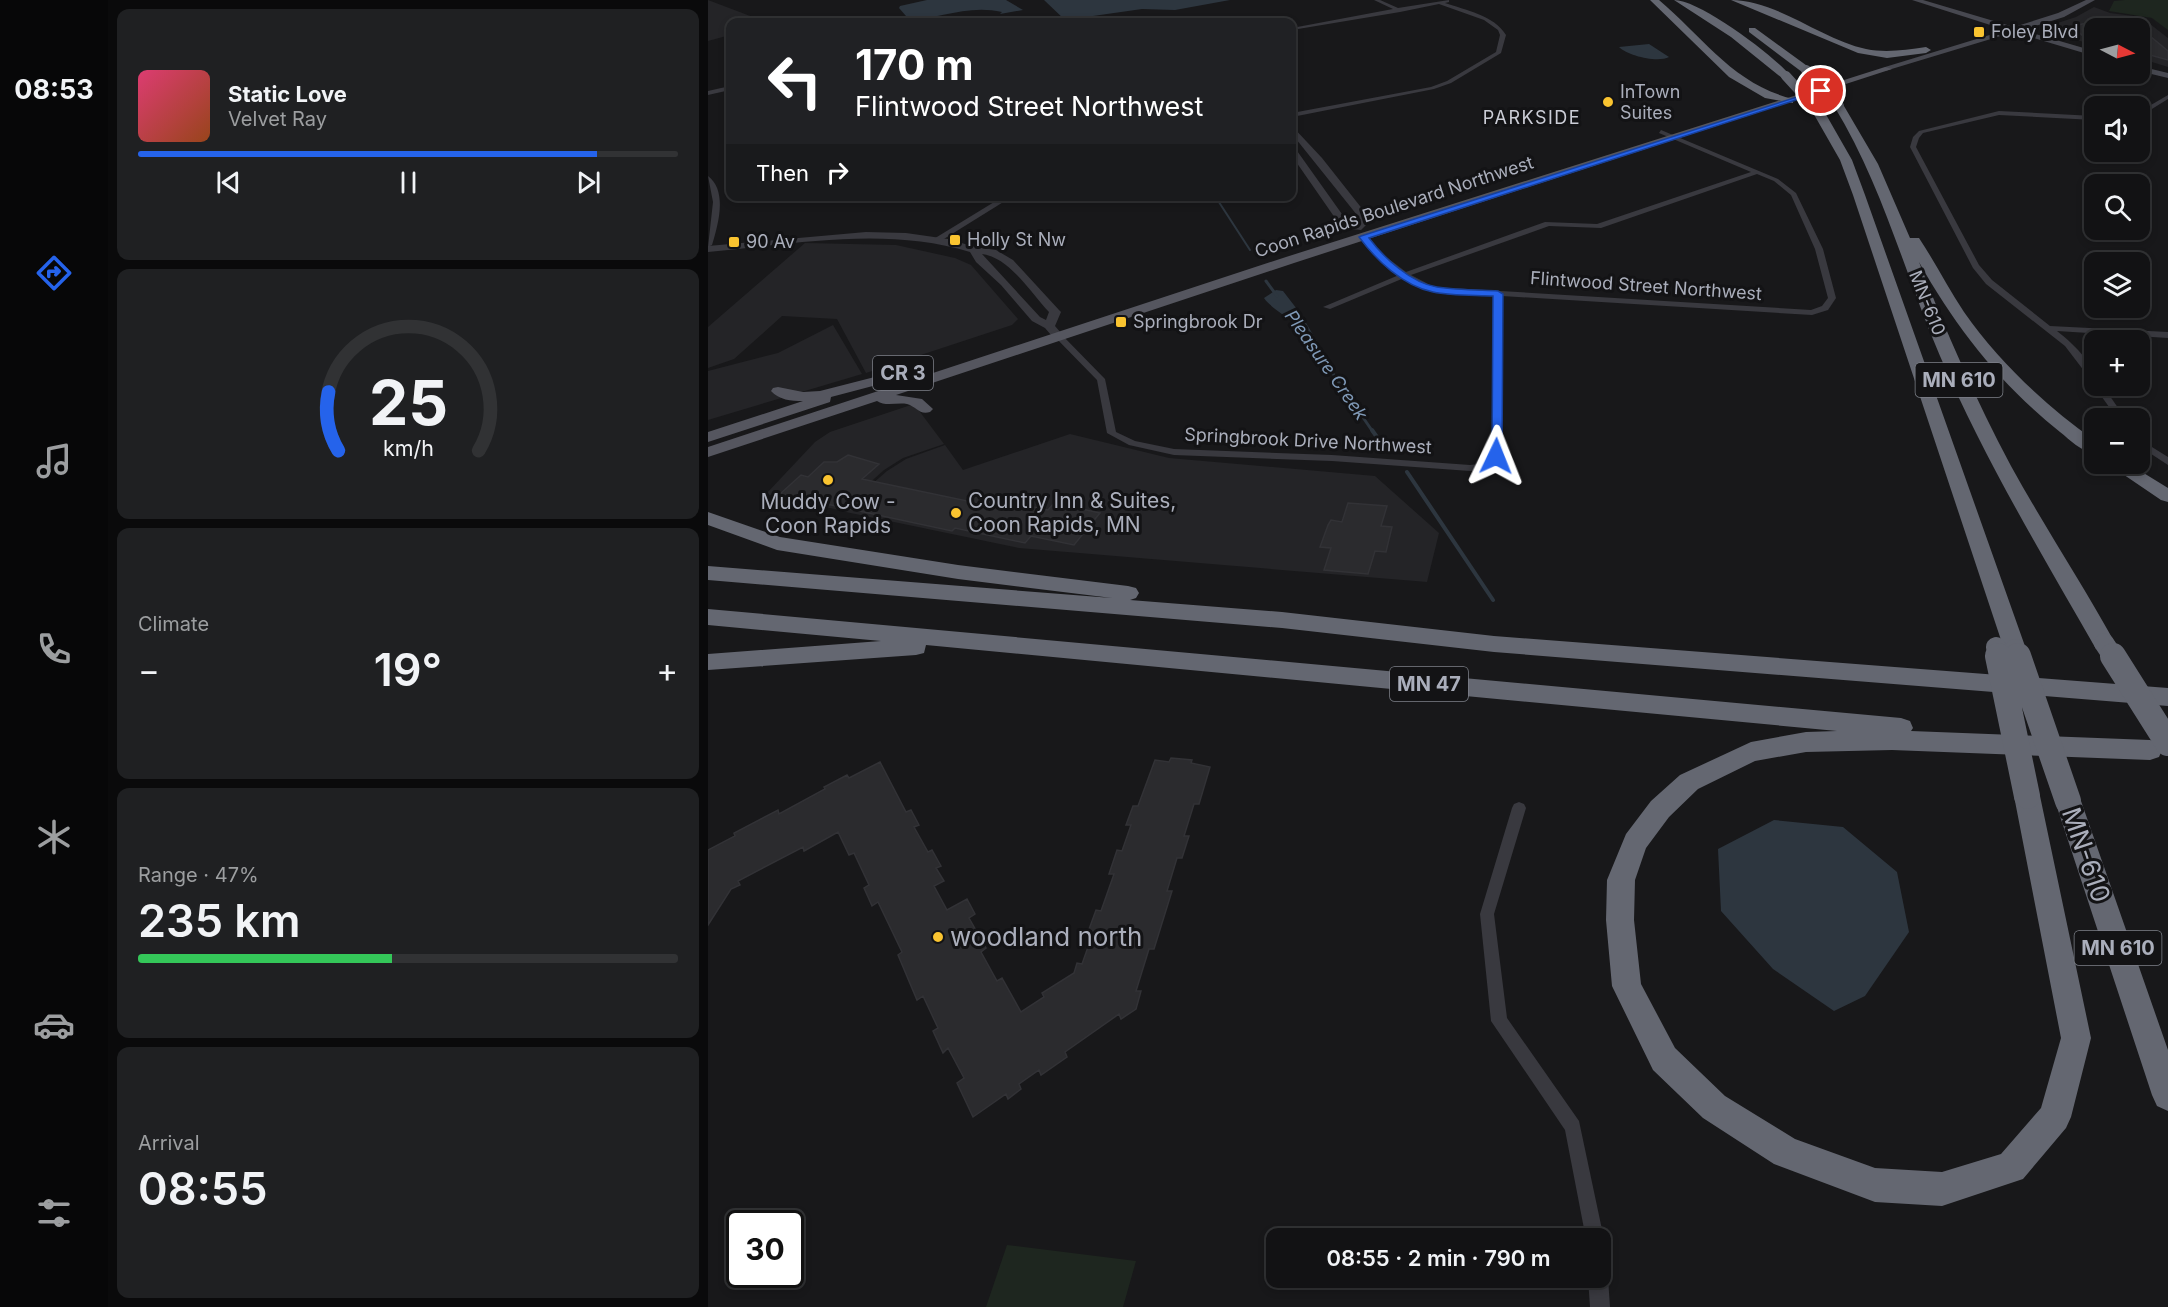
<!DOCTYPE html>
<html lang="en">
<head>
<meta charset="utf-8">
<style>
  :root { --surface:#121214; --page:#1f2022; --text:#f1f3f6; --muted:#9c9ea0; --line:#313234; --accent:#2563eb }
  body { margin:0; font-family:Inter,sans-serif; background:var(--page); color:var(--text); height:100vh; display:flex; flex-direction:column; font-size:22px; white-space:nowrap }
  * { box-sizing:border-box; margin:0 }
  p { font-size:20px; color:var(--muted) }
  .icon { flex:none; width:33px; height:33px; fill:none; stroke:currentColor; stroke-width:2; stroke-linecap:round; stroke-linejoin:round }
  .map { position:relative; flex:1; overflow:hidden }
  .sheet { display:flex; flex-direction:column; gap:9px; padding:9px; background:#0a0a0b; width:600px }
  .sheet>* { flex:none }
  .guide { position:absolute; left:18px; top:18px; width:570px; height:183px; border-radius:12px; box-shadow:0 3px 9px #0003,0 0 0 2px var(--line); background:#202124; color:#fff; overflow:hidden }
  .needle { width:39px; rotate:96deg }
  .fabs { position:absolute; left:1376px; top:18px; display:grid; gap:12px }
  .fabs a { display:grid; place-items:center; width:66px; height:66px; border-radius:12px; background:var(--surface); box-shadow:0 3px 9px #0003,0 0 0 2px var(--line); font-size:30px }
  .speed { position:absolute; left:18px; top:1210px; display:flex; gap:12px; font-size:30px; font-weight:700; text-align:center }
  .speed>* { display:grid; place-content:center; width:78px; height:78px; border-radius:50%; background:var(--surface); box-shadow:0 3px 9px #0003,0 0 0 2px var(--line); line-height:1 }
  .speed .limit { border:3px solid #111; border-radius:9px; background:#fff; color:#111 }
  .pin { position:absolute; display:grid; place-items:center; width:51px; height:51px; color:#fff; margin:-26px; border:3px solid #fff; border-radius:50%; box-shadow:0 2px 6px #0007 }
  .me { position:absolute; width:66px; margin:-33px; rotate:2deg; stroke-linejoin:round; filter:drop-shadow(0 0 4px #0008) }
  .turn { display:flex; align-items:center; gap:21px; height:126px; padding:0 30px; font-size:27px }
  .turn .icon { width:78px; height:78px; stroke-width:2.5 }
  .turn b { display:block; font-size:42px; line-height:51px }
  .then { display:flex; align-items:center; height:57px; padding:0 30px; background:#0003; gap:12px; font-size:22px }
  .big { font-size:45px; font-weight:600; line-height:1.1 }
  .sheet .card { flex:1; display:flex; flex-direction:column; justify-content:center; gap:9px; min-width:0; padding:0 21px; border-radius:12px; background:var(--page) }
  .sheet .dial { align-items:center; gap:0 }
  .dial svg { height:156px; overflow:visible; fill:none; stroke:var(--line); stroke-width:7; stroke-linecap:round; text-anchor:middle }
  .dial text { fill:var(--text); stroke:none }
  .song { display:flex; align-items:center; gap:18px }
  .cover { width:72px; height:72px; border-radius:9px; background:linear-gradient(135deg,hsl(340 70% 55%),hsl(20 70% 35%)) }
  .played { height:6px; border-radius:3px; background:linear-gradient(90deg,var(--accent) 85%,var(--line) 85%) }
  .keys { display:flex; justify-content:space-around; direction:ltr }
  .heat { display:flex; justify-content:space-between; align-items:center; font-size:33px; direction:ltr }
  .charge { height:9px; border-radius:4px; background:linear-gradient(90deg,#34c759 47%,var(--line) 0) }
  .trip { position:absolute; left:558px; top:1228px; width:345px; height:60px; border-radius:12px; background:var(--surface); box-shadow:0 3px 9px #0003,0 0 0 2px var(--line); font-weight:600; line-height:60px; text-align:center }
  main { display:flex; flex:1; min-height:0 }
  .menu { display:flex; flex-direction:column; width:108px; justify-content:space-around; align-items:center; background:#070708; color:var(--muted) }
  .menu .icon { width:42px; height:42px }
  .menu .active { color:var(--accent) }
  .menu b { font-size:27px; color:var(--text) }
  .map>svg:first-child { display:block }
  .built { fill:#242427 }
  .green { fill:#1e261f }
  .water { fill:#2d363f }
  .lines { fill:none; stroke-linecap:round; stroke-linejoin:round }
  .stream-far2 { stroke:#2d363f; stroke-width:2 }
  .stream-far1 { stroke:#2d363f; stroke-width:3 }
  .stream { stroke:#2d363f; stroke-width:4 }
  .building { fill:#2b2b2e; stroke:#323236; stroke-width:1.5 }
  .minor { fill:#39393f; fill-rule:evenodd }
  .tertiary { fill:#39393f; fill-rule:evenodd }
  .secondary { fill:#474850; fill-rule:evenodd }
  .primary { fill:#55565f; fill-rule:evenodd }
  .motorway { fill:#646771; fill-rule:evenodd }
  .motorway-bridge-far2 { stroke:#646771; stroke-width:10 }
  .motorway-bridge-far1 { stroke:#646771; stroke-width:20 }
  .motorway-bridge { stroke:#646771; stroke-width:26 }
  .route { fill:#2563eb; stroke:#184099; stroke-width:1.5 }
  .poi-dot { fill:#fac430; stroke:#131315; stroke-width:2 }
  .labels { text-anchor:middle; stroke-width:6; stroke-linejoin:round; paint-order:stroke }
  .far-poi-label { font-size:18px; fill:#aaaebb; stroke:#131315; text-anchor:start }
  .far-neighbourhood-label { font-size:18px; letter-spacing:1.5px; fill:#cbcdd6; stroke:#131315 }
  .far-street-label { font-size:18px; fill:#aaaebb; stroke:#131315 }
  .far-water-label { font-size:18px; font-style:italic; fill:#7f99b7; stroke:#131315 }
  .shield { fill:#131315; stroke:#7d8089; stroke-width:1.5 }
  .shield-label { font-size:20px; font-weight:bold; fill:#aaaebb }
  .poi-label { font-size:21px; fill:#aaaebb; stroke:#131315; text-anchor:start }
  .near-street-label { font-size:26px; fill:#aaaebb; stroke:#131315 }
  .near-poi-label { font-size:26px; fill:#aaaebb; stroke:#131315; text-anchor:start }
</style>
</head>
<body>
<main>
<nav class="menu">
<b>08:53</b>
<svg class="icon active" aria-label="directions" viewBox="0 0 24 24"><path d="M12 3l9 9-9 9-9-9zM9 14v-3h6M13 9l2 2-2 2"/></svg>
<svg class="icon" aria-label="music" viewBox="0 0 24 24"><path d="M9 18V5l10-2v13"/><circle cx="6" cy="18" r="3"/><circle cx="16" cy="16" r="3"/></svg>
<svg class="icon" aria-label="phone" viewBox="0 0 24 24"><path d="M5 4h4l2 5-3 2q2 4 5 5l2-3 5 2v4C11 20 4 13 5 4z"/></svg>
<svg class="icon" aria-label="climate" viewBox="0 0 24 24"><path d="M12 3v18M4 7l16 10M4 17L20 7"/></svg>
<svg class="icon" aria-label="car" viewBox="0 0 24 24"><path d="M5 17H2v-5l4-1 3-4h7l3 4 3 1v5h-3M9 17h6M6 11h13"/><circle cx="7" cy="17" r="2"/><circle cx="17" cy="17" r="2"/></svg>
<svg class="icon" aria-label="filters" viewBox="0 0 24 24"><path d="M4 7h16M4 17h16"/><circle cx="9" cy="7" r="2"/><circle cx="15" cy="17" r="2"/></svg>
</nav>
<section class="sheet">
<div class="card">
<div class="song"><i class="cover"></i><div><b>Static Love</b><p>Velvet Ray</p></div></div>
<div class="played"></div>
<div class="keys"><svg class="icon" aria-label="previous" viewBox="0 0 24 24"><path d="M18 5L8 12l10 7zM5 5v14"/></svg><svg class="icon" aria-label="pause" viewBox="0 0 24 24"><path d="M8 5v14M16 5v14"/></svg><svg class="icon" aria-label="next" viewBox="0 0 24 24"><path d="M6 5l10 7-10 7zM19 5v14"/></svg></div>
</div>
<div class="card dial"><svg viewBox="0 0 100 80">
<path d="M14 69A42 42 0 1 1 86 69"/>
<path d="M14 69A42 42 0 0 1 9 39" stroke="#2563eb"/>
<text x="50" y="56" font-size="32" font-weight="700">25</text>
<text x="50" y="72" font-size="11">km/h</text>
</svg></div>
<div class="card"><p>Climate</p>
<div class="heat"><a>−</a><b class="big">19°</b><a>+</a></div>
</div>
<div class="card"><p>Range · 47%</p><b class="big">235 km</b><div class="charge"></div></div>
<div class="card"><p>Arrival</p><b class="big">08:55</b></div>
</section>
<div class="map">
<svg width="1460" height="1307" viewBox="0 0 1460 1307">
  <rect width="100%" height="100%" fill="#18181a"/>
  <path class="built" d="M0,0L58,22H22V35L0,41Z
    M1386,7L1402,13L1433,17L1460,38V67L1431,58V28H1386V45L1331,29L1368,17Z
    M97,243L188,245L247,258L263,265L310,319L304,325L158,373L129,319L74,316L26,359L0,368V327Z
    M125,325L154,374L0,420V371L70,353Z
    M206,404L236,444L195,458L176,470L131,510L58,494L107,442L122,432Z
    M362,434L461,458L667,476L731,533L719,582L311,548L133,511L179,471L198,459L237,445L255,470Z"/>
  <path class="green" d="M1417,0H1460V30L1444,18L1401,11L1406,1Z
    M299,1245L428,1261L415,1307H278Z"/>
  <path class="water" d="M219,0H298L315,10L292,14L294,12C260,4 231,19 196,21L198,16L191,8L192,6Z
    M336,0H522L467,10L434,9L357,20Z
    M941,44L961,57C950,63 920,56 911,47Z
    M568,290L575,291L592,313L610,343L609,349L606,350C598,342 593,331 585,323C577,315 562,307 556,298Z
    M1066,820L1135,827L1189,872L1201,932L1157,996L1126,1011L1065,969L1013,911L1010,849Z"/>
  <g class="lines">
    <path class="stream-far2" d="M507,196L542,250"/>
    <path class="stream-far1" d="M558,281L569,296
      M606,346L665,432"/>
    <path class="stream" d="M664,430L678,450
      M699,472L785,600"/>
  </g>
  <path class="building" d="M1386,22V46L1364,26Z
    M1431,27L1460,51V60L1431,52Z
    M140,455L171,464L154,479L259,501L265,495L340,510L346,503L392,513L366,545L323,536L317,543L247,528L244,531L72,494L93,475L100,477L116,462H129Z
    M640,503L679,506L673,526L684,527L678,552L667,551L660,574L616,570L623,548L612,547L620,525L623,520L634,522Z
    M463,758L484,760L483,763L502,767L491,804H486L476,836H481L474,858H469L459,891H464L446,949H441L428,991H433L428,1009L413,1019L411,1014L357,1052L359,1057L333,1075L331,1070L311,1084L313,1089L300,1099L298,1094L265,1117L249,1083L256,1078L240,1048L235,1053L225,1031L230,1028L215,996L209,1000L190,955L194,952L170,902L164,906L156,888L161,885L146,853L141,855L130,832L96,851L95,847L30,881L32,885L23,889L0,925V850L27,836L26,833L70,810L71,814L117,789L116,787L139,775L141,778L172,762L198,812L203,810L211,825L206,827L220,852L224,850L233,866L228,868L236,881L226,886L239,910L259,899L267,914L261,918L278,948L273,952L289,981L294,978L313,1012L336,997L334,993L366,973L369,963L374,964L385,933L380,932L388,910L393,911L406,874H401L409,850L414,851L423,825H418L425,806H430L447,760L461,762Z"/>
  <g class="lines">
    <path class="minor" d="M666,0H672L690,8L741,0V2L737,3C757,10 786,15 798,35L793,53L743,83L726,89L584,117V113L723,87L739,81L788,52L792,35L790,30L776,20L731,4L692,12L584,30V28L685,9Z
      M1460,95V99L1431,117V112Z
      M1291,111L1386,116V120L1291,115L1215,133L1211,138L1208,147L1271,265L1284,280L1342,326L1460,332V338L1349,331C1363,342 1386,362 1386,381L1383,380L1357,346L1278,284L1265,268L1202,147L1205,137L1211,131Z
      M953,130L1070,179L1088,193L1115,249L1128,298L1120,310L1104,315L794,296V448L793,456L786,468L762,471L624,461L466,455L421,445L399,433L389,380L346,336L353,334L397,379L408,432L427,441L466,449L624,455L762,465L779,463L784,448L786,295L725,291L696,278L622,309L615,307L691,275L668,256L653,239V235H659L673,253L698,272L837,222L889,224L1043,172L951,133ZM1049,174L1066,181L1083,195L1107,249L1120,298L1114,306L1103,310L726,287L703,275L841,226L893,228Z
      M0,176C20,191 10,225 4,245L0,247L5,202Z
      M296,196H305L231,242L224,240Z
      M1386,386H1395L1417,418H1409Z
      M1431,439L1460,457V465L1431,446Z
      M811,802L816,804L818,808L786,914L799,1018L871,1121L896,1239L892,1246V1239H878L857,1130L783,1021L772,914L804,808L806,804Z
      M892,1270L897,1271L900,1278L902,1307H882L880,1278H892Z"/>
    <path class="tertiary" d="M22,86V90L0,95V91Z
      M584,126L614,158L663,220L653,230L634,228L584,156V148H587L641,224L647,225L653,220L584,134Z
      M158,232L198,233L240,239L267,247L288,250L305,260L351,310L353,312L347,326L353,333L351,335H343L337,328L324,321L293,285L268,262L262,252C178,226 86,244 0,252V246ZM274,254C301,257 323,293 341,312L338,320L332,317Z"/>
    <path class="secondary" d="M1204,0H1215L1306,27L1350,13L1378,0H1387L1356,17L1314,30L1386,51V56L1306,32L1177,71V67L1298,30Z
      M1431,66L1460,73V78L1431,71Z"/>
    <path class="primary" d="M1177,67L1184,69L586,263L188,395L214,399L225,409L222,412C211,415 209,407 199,404C189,402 178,407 169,401L0,457V447L578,257Z
      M194,370L201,374L199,377L123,397L122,402L0,442V432L95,401C83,401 71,400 63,391L65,388L70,387L95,392L112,391Z"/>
    <path class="motorway" d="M942,0H951C996,38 1025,84 1085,99V103L1057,98L1021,77Z
      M966,0C992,0 1065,55 1083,76L1074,78L1023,37Z
      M1023,0C1069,0 1114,40 1158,49C1178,53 1197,50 1218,47L1223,50L1218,53L1179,58L1150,53Z
      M1041,28H1047L1102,68V72H1094L1041,32Z
      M1131,103L1136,106L1170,164L1202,238H1211C1227,262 1240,288 1256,312C1291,362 1337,405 1386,440V454C1373,451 1362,440 1352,432C1293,385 1248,328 1211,262C1238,332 1268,400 1303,466C1336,526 1374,583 1407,643L1404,649L1396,651L1388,649C1333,553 1276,458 1232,356C1196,272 1174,184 1126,106Z
      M1110,108L1116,111L1144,160L1157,195L1318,649L1315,655L1307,657L1299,655L1296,649L1145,195L1132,160L1104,111Z
      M1400,464H1421L1460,488V502L1453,500Z
      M0,512L72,537L250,565L420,586L428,588L431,593L428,598L422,600L574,612L786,636L1460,688V706L786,652L574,628L0,580V566L404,598L250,579L69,550L0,525Z
      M0,609L1193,718L1202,721L1205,728L1203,731L1442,740L1451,743L1454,750L1451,757L1442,760L1184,750L1098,752L1047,761L990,789L961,817L938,848L927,880L926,920L933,984L967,1048L1017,1096L1087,1139L1167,1168L1234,1172L1293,1154L1333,1108L1353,1038L1306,796L1310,788L1319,785L1328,788L1332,796L1383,1038L1363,1117L1358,1128L1315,1179L1234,1206L1167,1202L1066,1164L995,1118L945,1070L904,986L898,920L899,880L918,834L943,801L972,775L1043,742L1098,732L1129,731L218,645L216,653L208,655L0,670V654L173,641L0,625Z
      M1360,790L1369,793L1373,801L1460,1050V1111L1449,1106L1444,1095L1347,801L1351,793Z"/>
    <path class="motorway-bridge-far2" d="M1098,70L1131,106
      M1078,76L1110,111"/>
    <path class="motorway-bridge-far1" d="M1396,643L1406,658
      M1288,647L1290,658
      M1307,649L1310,658"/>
    <path class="motorway-bridge" d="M1290,656L1319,796
      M1310,656L1360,801
      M1405,656L1460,743"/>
  </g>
  <path class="route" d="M1111,90L1116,91L661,238C676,258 703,283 729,287C749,290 770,290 790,291L795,294L794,456L788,459L784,458L785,296C766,295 744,296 725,292C695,286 668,260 651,237L653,236Z"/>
  <g class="poi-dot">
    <rect x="1265" y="26" width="12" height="12" rx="3"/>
    <circle cx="900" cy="102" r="6"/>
    <rect x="241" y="234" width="12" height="12" rx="3"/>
    <rect x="20" y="236" width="12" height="12" rx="3"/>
    <rect x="407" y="316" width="12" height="12" rx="3"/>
    <circle cx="120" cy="480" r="6"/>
    <circle cx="248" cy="513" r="6"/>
    <circle cx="230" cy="937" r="6"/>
  </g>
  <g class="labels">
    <g class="far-poi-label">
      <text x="1283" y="38">Foley Blvd</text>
      <text x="912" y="98">InTown<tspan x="912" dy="21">Suites</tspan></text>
      <text x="259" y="246">Holly St Nw</text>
      <text x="38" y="248">90 Av</text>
      <text x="425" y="328">Springbrook Dr</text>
    </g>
    <g class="far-neighbourhood-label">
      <text x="824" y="124">PARKSIDE</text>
    </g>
    <g class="far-street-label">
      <text transform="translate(686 207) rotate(-18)" y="6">Coon Rapids Boulevard Northwest</text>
      <text transform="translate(938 286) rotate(4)" y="6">Flintwood Street Northwest</text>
      <text transform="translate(1219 303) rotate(68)" y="6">MN-610</text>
      <text transform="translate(600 441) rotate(3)" y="6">Springbrook Drive Northwest</text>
    </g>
    <g class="far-water-label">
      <text transform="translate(618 365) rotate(55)" y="6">Pleasure Creek</text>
    </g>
    <g class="shield">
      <rect x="165" y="356" width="60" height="34" rx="4.5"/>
      <rect x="1207.5" y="363" width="87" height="34" rx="4.5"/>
      <rect x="682" y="667" width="78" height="34" rx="4.5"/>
      <rect x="1366.5" y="931" width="87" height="34" rx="4.5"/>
    </g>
    <g class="shield-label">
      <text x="195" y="380">CR 3</text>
      <text x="1251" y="387">MN 610</text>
      <text x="721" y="691">MN 47</text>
      <text x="1410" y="955">MN 610</text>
    </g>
    <g class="poi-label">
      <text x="260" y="508">Country Inn &amp; Suites,<tspan x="260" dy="24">Coon Rapids, MN</tspan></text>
      <text x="120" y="509" text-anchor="middle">Muddy Cow -<tspan x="120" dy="24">Coon Rapids</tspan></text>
    </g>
    <g class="near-street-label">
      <text transform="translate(1378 855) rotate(71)" y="9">MN-610</text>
    </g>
    <g class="near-poi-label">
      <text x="242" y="946">woodland north</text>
    </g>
  </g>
</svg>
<div class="fabs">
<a><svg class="needle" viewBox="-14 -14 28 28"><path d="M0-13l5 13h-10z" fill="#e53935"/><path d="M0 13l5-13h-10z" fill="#9c9ea0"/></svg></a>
<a><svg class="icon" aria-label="sound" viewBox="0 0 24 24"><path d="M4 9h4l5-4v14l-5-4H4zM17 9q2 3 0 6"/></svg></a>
<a><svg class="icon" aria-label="search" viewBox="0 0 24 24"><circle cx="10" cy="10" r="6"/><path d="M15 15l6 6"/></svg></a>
<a><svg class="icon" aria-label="layers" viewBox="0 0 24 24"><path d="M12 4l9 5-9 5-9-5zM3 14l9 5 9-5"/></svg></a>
<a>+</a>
<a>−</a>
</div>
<div class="speed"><div class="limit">30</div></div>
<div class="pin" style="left:1113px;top:91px;background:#d93025"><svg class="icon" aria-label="arrive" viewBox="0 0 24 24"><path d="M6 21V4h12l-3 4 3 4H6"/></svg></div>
<svg class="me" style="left:788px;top:456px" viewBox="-20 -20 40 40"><path d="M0-17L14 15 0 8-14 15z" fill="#2563eb" stroke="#fff" stroke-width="4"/></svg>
<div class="trip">08:55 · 2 min · 790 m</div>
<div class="guide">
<div class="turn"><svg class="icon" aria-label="left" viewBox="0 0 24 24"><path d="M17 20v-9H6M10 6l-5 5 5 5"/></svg><div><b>170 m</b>Flintwood Street Northwest</div></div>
<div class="then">Then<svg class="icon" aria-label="right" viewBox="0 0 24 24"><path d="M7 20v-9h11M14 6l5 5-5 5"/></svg></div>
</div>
</div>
</main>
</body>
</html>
